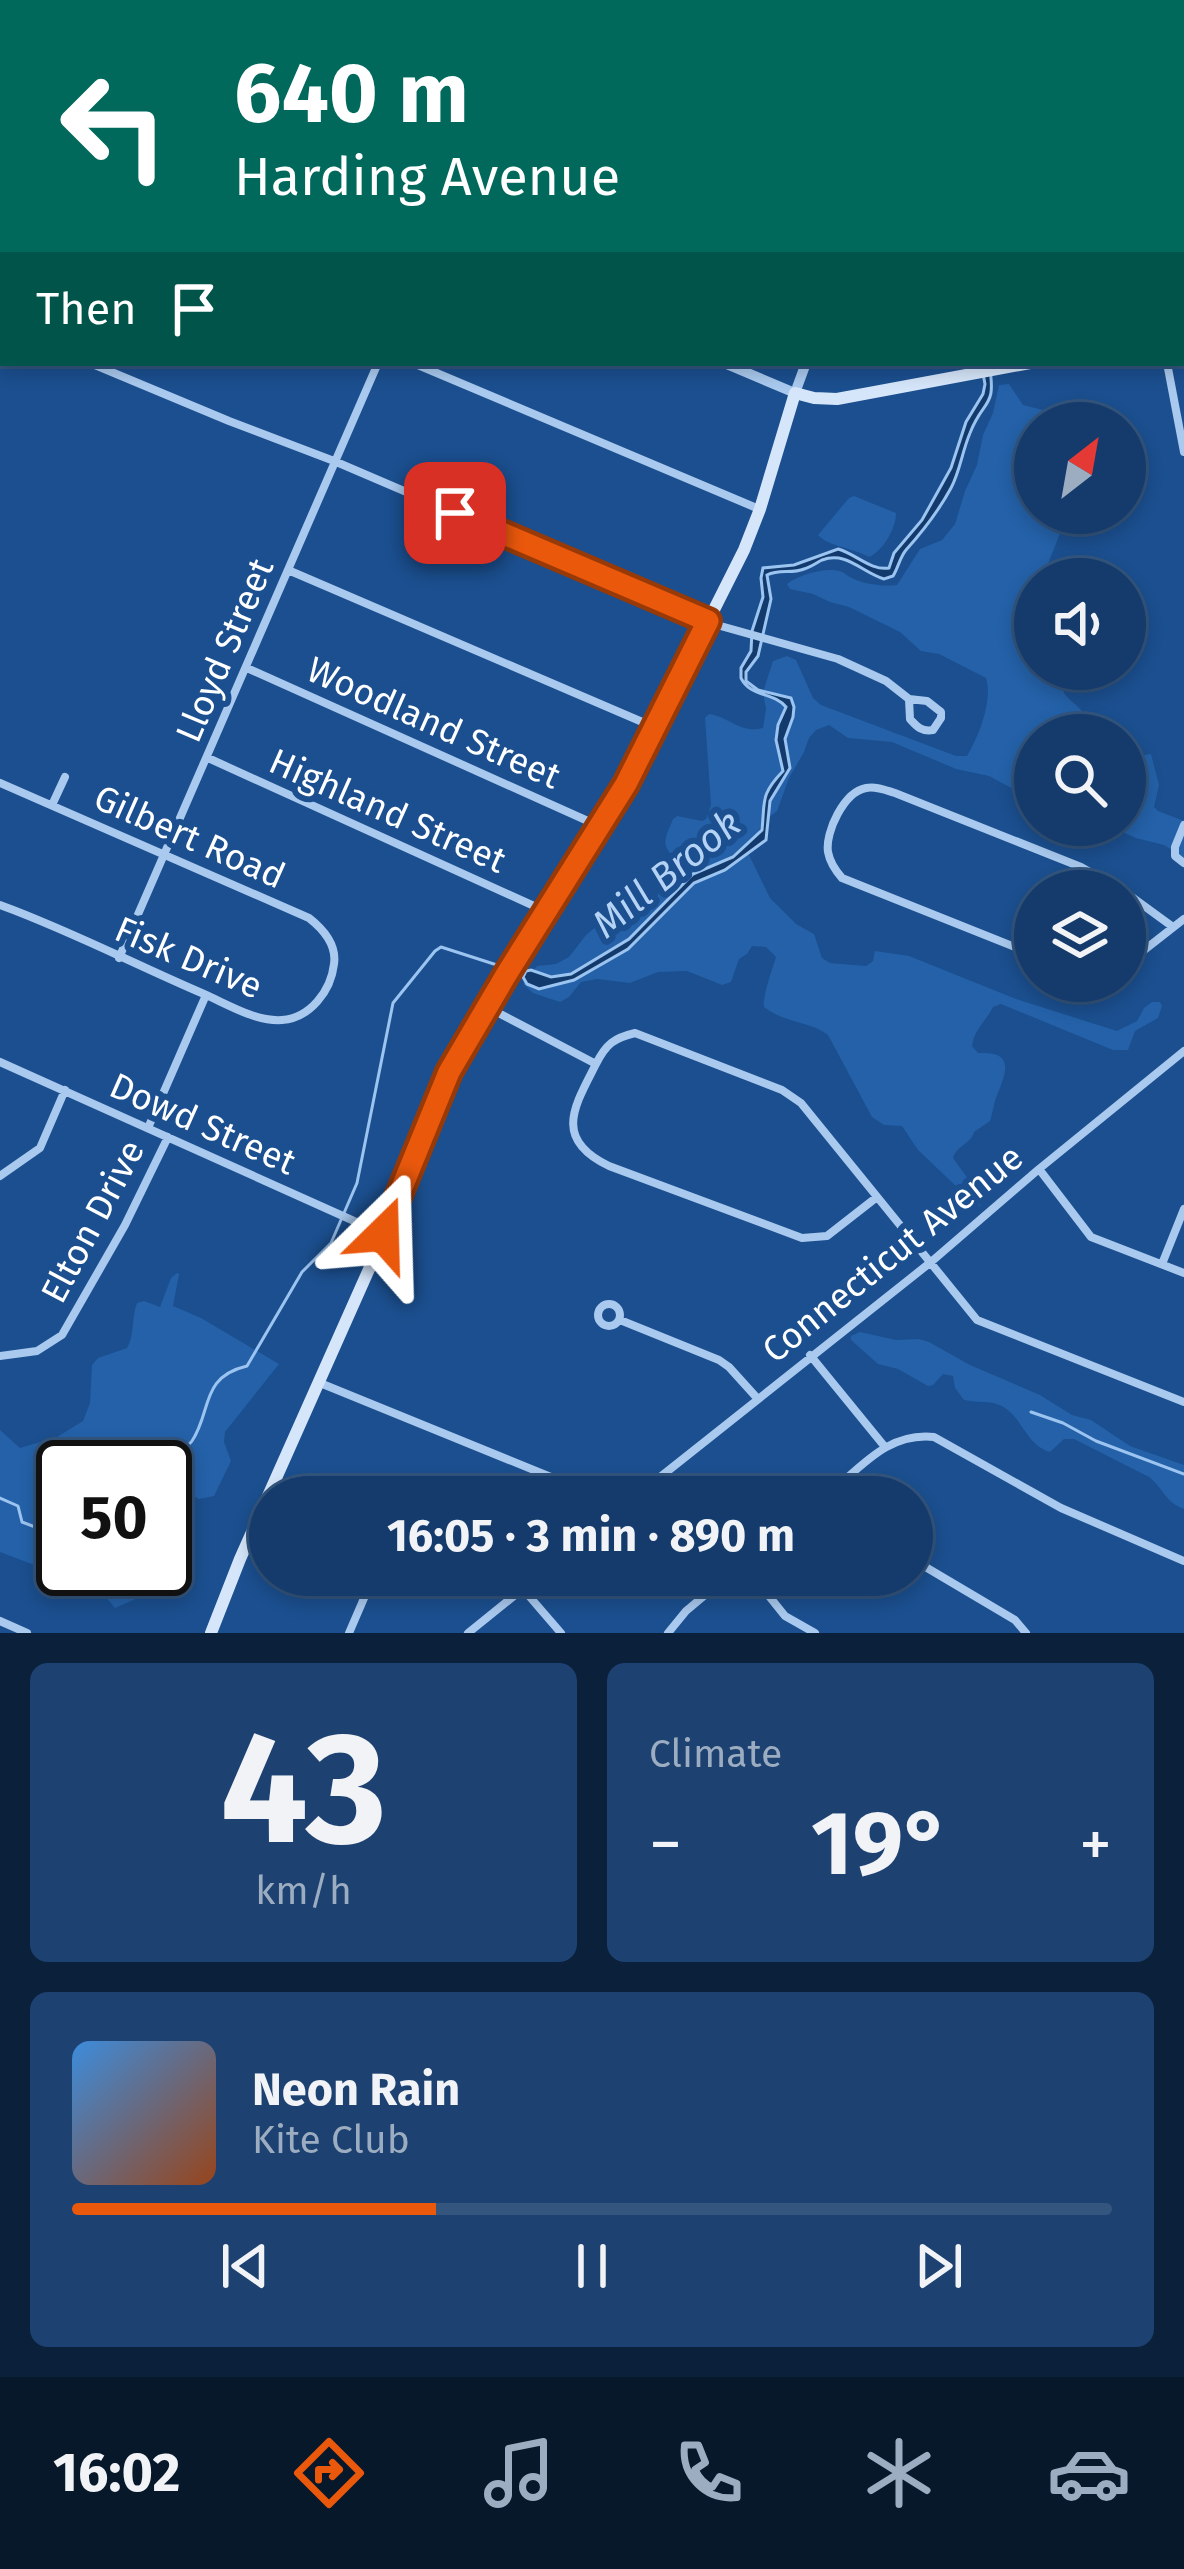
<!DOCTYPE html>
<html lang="en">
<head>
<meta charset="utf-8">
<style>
  :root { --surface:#143b6b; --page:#1d4271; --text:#f1f3f6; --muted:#9dadc1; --line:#33557e; --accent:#ea580c }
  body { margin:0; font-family:"Fira Sans",sans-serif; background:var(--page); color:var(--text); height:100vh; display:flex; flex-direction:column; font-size:45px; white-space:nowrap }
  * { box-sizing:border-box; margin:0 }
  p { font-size:39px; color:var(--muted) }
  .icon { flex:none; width:66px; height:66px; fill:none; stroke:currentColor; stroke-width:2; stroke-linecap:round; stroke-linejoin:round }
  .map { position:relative; height:1633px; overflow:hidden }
  .details { display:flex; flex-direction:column; gap:30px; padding:30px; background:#0b203b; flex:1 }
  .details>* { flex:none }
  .top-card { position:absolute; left:0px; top:0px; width:1185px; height:366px; box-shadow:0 6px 18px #0003,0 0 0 3px var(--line); background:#00695c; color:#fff; overflow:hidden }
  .needle { width:78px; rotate:31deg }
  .fabs { position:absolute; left:1014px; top:402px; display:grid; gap:24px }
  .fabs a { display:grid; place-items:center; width:132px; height:132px; border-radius:50%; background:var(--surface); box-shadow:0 6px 18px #0003,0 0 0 3px var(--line); font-size:60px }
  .speed { position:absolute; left:36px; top:1440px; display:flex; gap:24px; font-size:60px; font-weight:700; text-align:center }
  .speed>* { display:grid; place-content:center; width:156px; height:156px; border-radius:50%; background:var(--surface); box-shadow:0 6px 18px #0003,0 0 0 3px var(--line); line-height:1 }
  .speed .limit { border:6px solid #111; border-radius:18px; background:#fff; color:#111 }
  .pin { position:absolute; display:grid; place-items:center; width:102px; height:102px; color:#fff; margin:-51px; border-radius:24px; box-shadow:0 6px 18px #0006 }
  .me { position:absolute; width:132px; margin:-66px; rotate:22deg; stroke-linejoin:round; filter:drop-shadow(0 0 9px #0008) }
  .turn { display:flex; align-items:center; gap:42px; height:252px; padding:0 36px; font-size:54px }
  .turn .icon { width:156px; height:156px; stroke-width:2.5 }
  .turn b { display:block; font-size:84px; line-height:102px }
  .then { display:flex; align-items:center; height:114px; padding:0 36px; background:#0003; gap:24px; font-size:45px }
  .big { font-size:90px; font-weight:700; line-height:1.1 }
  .details .tile { flex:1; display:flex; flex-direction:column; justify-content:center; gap:18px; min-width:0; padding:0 42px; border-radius:18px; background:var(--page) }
  .details .dial { align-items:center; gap:0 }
  .dial b { font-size:156px; line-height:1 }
  .song { display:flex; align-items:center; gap:36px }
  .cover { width:144px; height:144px; border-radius:18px; background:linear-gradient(135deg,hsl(210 70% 55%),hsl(20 70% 35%)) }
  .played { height:12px; border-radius:6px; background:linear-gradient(90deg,var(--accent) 35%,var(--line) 35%) }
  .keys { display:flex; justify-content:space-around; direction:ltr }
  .heat { display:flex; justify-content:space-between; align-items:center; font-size:66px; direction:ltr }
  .details .tiles { flex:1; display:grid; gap:30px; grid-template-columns:1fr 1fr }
  .tile:last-child { grid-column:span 2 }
  .trip { position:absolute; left:249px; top:1476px; width:684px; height:120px; border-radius:60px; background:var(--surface); box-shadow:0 6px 18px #0003,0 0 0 3px var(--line); font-weight:700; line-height:120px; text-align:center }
  .dock { display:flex; height:192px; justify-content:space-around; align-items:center; background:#08182b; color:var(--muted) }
  .dock .icon { width:84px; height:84px }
  .dock .active { color:var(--accent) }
  .dock b { font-size:54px; color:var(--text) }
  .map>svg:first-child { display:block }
  .green { fill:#2461a8 }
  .water { fill:#123a6d; stroke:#9cc4f0; stroke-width:3 }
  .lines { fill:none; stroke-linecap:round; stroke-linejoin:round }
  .stream { stroke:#9cc4f0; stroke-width:3 }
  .minor { stroke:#a9c9ee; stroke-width:8 }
  .tertiary { stroke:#a9c9ee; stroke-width:10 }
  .secondary { stroke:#d6e6fa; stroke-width:12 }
  .route-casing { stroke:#983908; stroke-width:30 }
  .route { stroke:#ea580c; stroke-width:21 }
  .labels { text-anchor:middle; stroke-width:12; stroke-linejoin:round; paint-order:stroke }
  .street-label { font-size:36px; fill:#fff; stroke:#1b4f8f }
  .water-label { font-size:39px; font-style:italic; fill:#b5d3f5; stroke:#1b4f8f }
</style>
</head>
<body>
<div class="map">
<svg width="1184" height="1633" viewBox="0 0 1184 1633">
  <rect width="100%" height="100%" fill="#1b4f8f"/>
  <path class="green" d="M1009,384L1023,405L1043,410L1045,415C1033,427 1020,434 1014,452L1019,460L1035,466V513H1068L1042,579H1035V669H1063C1058,702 1071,695 1086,716C1090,722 1093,729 1097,735H1035V795L1015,790L989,776L956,769L892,742L848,738L829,725L816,730L809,738L804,752L789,778L777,811L762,823L749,855L770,898L796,924L814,934L822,958L830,963L866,966L873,961L875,951L909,956L1016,999L1117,1031L1137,1021L1144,1008L1152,1002H1160L1162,1006L1158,1018L1135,1031L1128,1050H1113L1001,1004L993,1007C986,1021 974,1030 972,1046L978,1053C1019,1051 1004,1076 995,1101C993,1108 992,1115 990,1121L974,1132C971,1144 957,1145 953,1158L984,1201L978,1207L918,1150L902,1126L884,1125L872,1117L828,1035C810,1021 786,1024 764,1007C762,998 773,967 776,957L766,947L752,946L747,954L739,959L731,982L722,985L687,971L658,972L630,983L597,979L581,982L569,997L560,1002L533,993L523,984L537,966L556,964L569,957L586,935L609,916L629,920L647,913L659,893L680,872L682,863C660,847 663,843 673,819L677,816L702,821L706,819L711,805L705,718L709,714C730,717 740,734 763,728L766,709L763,692L773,661L787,656L796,660L813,698L821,705L956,756H967C979,736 993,700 986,678L939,654L921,651L900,632L849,607L830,602L813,594L790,589L787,584C799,575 827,566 842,572C845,573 847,576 850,577C862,584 884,587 897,585L920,549L942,540L955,524L965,491L977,465L983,435L993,413L999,385Z
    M854,496L896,513C896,529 883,551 869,557C851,547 829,547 818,535L849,498Z
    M1151,754L1159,785L1154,807L1158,811L1184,821V858L1164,845L1136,838L1107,825H1125V758Z
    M177,1273L179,1274L173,1306L201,1318L279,1364L225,1432L224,1442L231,1461L214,1496L199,1499L178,1487L166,1503L167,1513L182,1526L170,1547L165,1546V1467H63V1569H145L157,1586L154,1591L115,1608L106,1597L89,1588L75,1574L37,1566L0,1552V1430L20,1448L57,1437L83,1421L90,1403L92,1365L98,1358L127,1348C135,1334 131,1318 137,1303L144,1301L160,1307L171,1278Z
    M860,1332L896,1340L919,1339L929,1342L970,1365L1040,1395L1072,1415L1091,1420L1130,1446L1184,1465V1509C1166,1503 1163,1488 1149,1477L1074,1439H1064L1050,1452C1026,1445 1023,1418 1002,1406C990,1400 976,1403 964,1400L955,1388L953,1376L943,1374L933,1385L928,1386L898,1369L878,1364L851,1340V1336Z"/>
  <path class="water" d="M981,363H989C997,410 984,397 970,433C962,452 960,471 951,488C938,512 923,531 906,550C900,557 898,568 893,576L884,579C861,572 847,551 822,560C816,563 811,567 804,569C792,574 779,569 767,575L771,599L758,656L746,672V681L758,690L791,698L794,707L793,717L785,739L790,768L770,801L766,840L725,870L694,883L628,949L574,980L539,989L527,984L523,977L526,971L531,970L551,977L571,974L629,939L693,874L733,857L762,830C765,801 760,795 783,771L776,740L778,725L786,707C774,692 750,697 741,678V668L751,651L752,631L763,597L761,578L763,568L794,565L838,549C856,554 871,571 889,568L894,553L922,520L951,468L966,422L983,394L985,384Z"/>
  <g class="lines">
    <path class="stream" d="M1031,1412L1063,1423L1096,1441L1184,1474
      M165,1478C187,1468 176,1463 185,1448C187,1445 190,1444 192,1441C212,1411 200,1377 247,1366L302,1272L331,1243L357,1183L393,1003L435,951L441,947L497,965
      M0,1498L18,1506L22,1522L43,1530L48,1525L51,1488L57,1485L63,1488"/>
    <path class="minor" d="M461,0L466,3
      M924,0L931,3
      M184,3L186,0
      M547,3L549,0
      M0,183L3,185
      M1182,205H1184
      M0,324L3,326
      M90,363L229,421L334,461L717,625L838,659L886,681L909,699L910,719C917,727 922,732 933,730L941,718V712L927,701L909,699
      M413,363L759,509
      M1167,363L1184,452
      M288,570L654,727
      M247,668L599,826
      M208,758L545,911
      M0,783L309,918C323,929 337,944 334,964C331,991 310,1018 282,1020C256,1022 227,1004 204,994C136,965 69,930 0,905
      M52,805L65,777
      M1184,825L1175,847V856L1184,863
      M1125,892L1173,927
      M1035,955L842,878C835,870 830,863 828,852C825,832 844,792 866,788C876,786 885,790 895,793L1081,867L1123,891
      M119,958L378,363
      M1125,965L1184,919
      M487,1007L596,1064C606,1044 614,1038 635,1033L782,1090L801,1103L977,1320L1184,1402
      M0,1062L383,1234
      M596,1064C574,1107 553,1139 609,1166L802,1238L827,1236L877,1197
      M148,1128L206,995
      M1039,1169L1091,1237L1184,1273
      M0,1176L40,1148L65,1090
      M1162,1264L1184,1209
      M598 1315a11 11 0 1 1 22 0a11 11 0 1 1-22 0Z
      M620,1320L719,1360L729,1367L757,1398
      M810,1355L885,1447
      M0,1356L37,1351L62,1335L125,1225L168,1137
      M320,1383L600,1497
      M271,1490L289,1497
      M635,1497L931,1262L1039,1169L1184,1051
      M825,1497C860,1469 886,1432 934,1437L1061,1508L1184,1561
      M912,1559L1015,1620L1026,1633
      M486,1575L523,1589L561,1633
      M752,1575L785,1616L815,1633
      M0,1621L27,1633
      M349,1633L374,1575
      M468,1633L540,1575
      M668,1633L686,1611L729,1575"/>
    <path class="tertiary" d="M943,3L944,0
      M0,45L3,46
      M724,363L795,393L806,363"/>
    <path class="secondary" d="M1182,334H1184
      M211,1633L240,1559L374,1258L449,1073L514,962L626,784L655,727L744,550L760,509L795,393L814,398L837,399L1030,363"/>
  </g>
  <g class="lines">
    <g class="route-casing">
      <path id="route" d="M383,1234L449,1072L506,975L626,784L708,621L455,513"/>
    </g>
    <use href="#route" class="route"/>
  </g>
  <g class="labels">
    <g class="street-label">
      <text transform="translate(224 650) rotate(-67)" y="13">Lloyd Street</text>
      <text transform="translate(434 722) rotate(24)" y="13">Woodland Street</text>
      <text transform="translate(388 810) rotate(24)" y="13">Highland Street</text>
      <text transform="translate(190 836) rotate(24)" y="13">Gilbert Road</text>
      <text transform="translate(189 957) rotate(23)" y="13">Fisk Drive</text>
      <text transform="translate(203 1123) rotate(24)" y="13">Dowd Street</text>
      <text transform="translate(92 1221) rotate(-62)" y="13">Elton Drive</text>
      <text transform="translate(892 1253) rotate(-39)" y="13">Connecticut Avenue</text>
    </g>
    <g class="water-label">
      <text transform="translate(666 873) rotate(-39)" y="14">Mill Brook</text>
    </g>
  </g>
</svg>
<div class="fabs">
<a><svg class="needle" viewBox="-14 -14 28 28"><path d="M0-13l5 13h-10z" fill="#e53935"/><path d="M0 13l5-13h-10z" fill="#9dadc1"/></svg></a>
<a><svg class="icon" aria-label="sound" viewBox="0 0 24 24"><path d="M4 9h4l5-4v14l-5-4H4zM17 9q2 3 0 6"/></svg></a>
<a><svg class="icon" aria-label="search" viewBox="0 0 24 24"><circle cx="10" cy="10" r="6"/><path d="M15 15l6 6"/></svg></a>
<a><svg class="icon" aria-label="layers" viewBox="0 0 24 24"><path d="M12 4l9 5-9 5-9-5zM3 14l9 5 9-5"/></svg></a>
</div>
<div class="speed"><div class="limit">50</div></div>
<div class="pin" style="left:455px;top:513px;background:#d93025"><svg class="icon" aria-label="arrive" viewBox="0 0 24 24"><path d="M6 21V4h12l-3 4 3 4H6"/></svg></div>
<svg class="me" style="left:383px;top:1234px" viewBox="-20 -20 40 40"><path d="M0-17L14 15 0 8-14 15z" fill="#ea580c" stroke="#fff" stroke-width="4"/></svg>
<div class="trip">16:05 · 3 min · 890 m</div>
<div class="top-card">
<div class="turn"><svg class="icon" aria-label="left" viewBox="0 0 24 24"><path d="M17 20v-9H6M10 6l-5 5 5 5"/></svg><div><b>640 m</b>Harding Avenue</div></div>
<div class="then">Then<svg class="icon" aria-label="arrive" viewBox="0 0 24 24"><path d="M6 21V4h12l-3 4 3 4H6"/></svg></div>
</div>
</div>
<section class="details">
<div class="tiles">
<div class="tile dial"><b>43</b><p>km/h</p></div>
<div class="tile"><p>Climate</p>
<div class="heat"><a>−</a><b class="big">19°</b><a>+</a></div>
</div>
<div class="tile">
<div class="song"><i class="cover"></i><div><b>Neon Rain</b><p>Kite Club</p></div></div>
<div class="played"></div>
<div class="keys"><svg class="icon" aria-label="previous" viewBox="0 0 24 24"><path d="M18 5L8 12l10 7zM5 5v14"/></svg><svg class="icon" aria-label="pause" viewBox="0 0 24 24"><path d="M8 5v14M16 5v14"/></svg><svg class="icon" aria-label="next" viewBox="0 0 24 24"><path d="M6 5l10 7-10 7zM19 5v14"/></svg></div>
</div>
</div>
</section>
<nav class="dock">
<b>16:02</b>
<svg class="icon active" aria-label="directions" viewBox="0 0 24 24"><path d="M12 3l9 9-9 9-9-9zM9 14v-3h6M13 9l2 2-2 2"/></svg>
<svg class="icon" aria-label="music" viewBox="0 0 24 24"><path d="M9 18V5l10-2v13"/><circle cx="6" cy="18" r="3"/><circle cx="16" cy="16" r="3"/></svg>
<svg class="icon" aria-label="phone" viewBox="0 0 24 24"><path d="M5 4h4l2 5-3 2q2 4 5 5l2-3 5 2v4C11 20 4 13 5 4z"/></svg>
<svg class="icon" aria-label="climate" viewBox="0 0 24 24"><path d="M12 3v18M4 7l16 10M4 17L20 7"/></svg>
<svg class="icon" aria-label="car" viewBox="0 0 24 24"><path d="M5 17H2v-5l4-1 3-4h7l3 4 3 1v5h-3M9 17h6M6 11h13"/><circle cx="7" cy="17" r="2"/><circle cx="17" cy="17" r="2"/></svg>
</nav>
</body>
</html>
